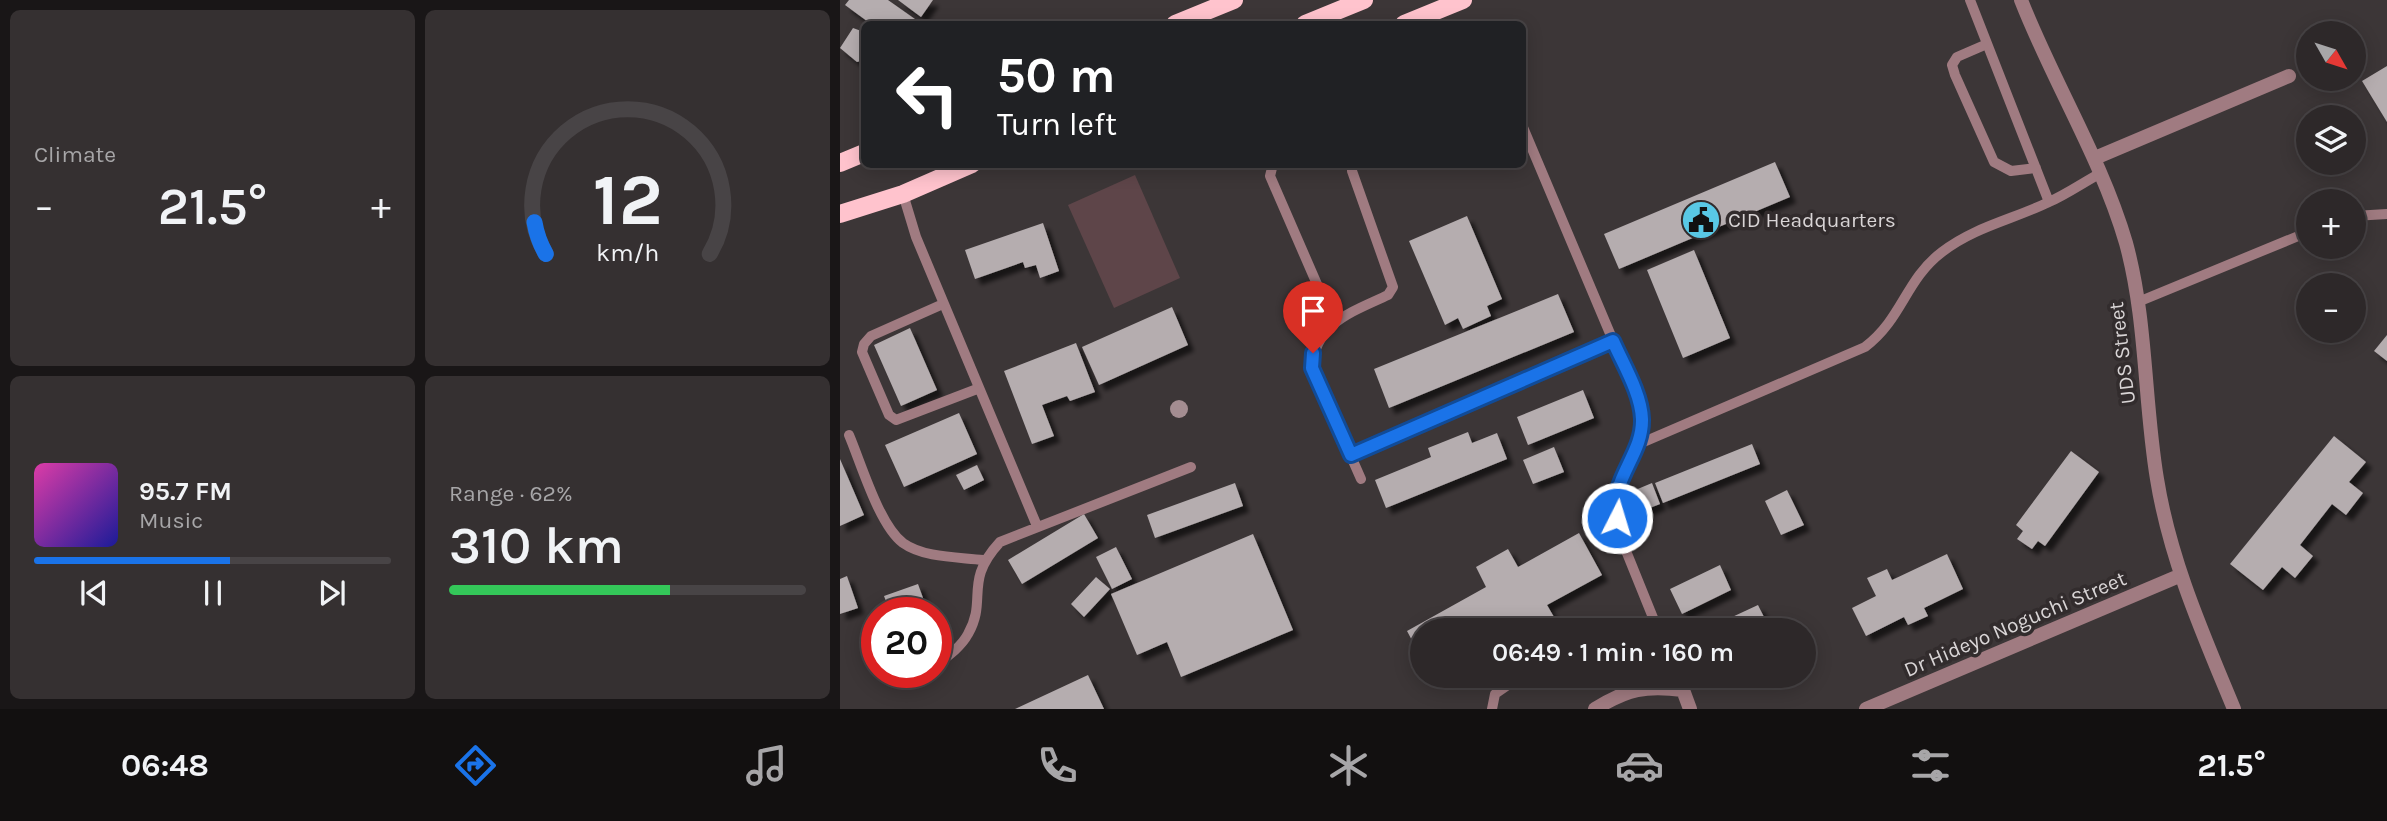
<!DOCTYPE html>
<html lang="en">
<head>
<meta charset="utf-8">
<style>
  :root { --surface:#2d2829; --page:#353031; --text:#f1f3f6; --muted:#a7a6a8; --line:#484446; --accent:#1a73e8 }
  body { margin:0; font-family:Karla,sans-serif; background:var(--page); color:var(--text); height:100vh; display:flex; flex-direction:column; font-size:26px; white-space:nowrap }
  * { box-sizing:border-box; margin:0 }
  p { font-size:23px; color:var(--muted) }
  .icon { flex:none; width:38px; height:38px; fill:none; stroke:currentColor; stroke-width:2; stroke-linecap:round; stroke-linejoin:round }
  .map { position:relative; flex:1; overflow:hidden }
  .side { display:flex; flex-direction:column; gap:10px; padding:10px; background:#191617; width:840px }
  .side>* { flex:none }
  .banner { position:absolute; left:21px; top:21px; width:665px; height:147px; border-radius:10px; box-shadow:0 4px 18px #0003,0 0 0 2px var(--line); background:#202124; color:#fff; overflow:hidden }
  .needle { width:46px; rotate:129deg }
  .controls { position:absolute; left:1456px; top:21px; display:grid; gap:14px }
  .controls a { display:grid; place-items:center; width:70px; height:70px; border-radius:50%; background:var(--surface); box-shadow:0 4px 18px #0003,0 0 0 2px var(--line); font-size:35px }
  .speed { position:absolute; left:21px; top:597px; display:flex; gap:14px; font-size:35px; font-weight:700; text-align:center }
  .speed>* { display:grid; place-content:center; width:91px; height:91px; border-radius:50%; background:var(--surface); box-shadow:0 4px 18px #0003,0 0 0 2px var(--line); line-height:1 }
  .speed .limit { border:10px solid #d22; background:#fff; color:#111 }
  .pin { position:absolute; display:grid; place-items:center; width:60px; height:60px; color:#fff; margin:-72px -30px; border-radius:50% 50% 50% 0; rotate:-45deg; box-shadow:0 0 7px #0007 }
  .pin .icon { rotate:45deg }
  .me { position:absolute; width:77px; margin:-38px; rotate:5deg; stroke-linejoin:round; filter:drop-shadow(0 0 5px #0008) }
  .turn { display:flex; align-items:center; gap:24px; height:147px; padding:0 21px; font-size:32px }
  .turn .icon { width:91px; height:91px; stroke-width:2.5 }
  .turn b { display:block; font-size:49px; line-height:60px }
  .big { font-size:52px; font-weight:600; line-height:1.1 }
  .side .card { flex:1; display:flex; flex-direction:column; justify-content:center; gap:10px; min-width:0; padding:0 24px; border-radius:10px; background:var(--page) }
  .side .dial { align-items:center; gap:0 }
  .dial svg { height:182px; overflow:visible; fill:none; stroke:var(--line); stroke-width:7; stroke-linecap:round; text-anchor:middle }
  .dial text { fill:var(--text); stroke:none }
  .song { display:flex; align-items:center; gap:21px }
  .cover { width:84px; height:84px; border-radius:10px; background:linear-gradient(135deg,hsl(320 70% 55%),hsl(240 70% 35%)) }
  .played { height:7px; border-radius:4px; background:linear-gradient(90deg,var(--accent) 55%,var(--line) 55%) }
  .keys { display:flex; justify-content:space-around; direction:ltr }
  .heat { display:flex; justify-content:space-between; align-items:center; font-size:38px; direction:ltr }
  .charge { height:10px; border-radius:5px; background:linear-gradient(90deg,#34c759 62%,var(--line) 0) }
  .side .tiles { flex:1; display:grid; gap:10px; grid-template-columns:repeat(2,1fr) }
  .trip { position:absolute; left:570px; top:618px; width:406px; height:70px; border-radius:35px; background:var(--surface); box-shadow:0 4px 18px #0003,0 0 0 2px var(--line); font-weight:600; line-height:70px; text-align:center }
  .tabs { display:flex; height:112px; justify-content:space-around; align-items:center; background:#121010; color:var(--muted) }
  .tabs .icon { width:49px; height:49px }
  .tabs .on { color:var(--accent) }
  .tabs b { font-size:32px; color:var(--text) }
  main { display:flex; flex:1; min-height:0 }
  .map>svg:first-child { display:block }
  .green { fill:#5e4549 }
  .building { fill:#b5adaf; filter:url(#shadow) }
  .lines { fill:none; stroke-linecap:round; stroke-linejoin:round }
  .lane { stroke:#a07b81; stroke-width:10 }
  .street { stroke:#a07b81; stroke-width:14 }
  .primary { stroke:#ffc3cd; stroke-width:18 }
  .tree { fill:#a48d91 }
  .route-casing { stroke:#114b97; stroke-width:18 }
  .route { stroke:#1a73e8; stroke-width:12 }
  .labels { text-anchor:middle; stroke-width:7; stroke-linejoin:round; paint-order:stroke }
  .poi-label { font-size:21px; fill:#d9d5d6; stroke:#322c2d; text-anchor:start }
  .street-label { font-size:21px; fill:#d9d5d6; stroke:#322c2d }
</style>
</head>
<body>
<main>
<section class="side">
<div class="tiles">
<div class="card"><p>Climate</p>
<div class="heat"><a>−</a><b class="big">21.5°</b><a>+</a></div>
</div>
<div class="card dial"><svg viewBox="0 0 100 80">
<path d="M14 69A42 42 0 1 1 86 69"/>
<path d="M14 69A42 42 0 0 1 9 55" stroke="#1a73e8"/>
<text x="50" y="56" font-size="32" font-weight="700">12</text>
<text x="50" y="72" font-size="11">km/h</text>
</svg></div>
<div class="card">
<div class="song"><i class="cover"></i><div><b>95.7 FM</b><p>Music</p></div></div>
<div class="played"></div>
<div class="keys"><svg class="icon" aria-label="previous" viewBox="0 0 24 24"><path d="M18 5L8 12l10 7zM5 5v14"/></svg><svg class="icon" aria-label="pause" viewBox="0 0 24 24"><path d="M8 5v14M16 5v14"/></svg><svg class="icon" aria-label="next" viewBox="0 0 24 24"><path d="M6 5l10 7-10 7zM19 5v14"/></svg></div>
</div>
<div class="card"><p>Range · 62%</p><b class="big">310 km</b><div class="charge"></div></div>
</div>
</section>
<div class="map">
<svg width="1547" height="709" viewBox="0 0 1547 709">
  <defs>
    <filter id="shadow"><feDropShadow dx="6" dy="6" stdDeviation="2" flood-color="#0009"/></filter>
  </defs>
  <rect width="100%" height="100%" fill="#3c3637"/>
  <path class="green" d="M295,175L340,278L274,308L228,205Z"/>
  <path class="building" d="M9,0H48L82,24H31L5,5Z
    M58,0H93L81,17Z
    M13,28L24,32V60L17,62L0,48Z
    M1547,66V122L1522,81Z
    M935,162L950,197L779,269L764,234Z
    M627,216L662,299L647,306L651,316L623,329L618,318L605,325L569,241Z
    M203,223L219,271L200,278L196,265L185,268L183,262L135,279L125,250Z
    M854,250L890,338L843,358L807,270Z
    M718,294L734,332L549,408L534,369Z
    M332,307L348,345L259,385L242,347Z
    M70,328L97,390L61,406L34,345Z
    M1547,335V361L1534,351Z
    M236,343L255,392L230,401L227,396L202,405L214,436L192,444L164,371Z
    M743,390L754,418L688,445L677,417Z
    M119,413L137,454L64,487L45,445Z
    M628,432L632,443L657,433L667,459L546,508L535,480L591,457L588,448Z
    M1494,436L1526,462L1509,482L1523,493L1506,515L1492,504L1460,545L1473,556L1455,578L1442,567L1423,590L1390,564Z
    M912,444L920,464L823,503L815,483Z
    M714,447L724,472L693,484L683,460Z
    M1231,451L1259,472L1205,546L1198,541L1192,549L1177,539L1183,531L1176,525Z
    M0,459L24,515L0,526Z
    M137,465L144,480L124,490L116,475Z
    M395,483L403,506L315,538L307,515Z
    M812,483L820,504L789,516L781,496Z
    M947,490L964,525L941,535L925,501Z
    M244,514L258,538L182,584L168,560Z
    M739,533L762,575L707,605L714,617L690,630H668L667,627L661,630H583V661L567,631L646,587L636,567L668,549L678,567Z
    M413,534L453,630L341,677L327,642L297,655L271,594Z
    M276,547L292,579L272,589L256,557Z
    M1107,554L1123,589L1084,608L1088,616L1068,625L1064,617L1026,636L1012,608L1036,596L1027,578L1047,569L1052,580Z
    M880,565L891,590L842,614L830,589Z
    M7,576L18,608L0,614V579Z
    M256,577L270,589L244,617L231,604Z
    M78,584L88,612H50L44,596Z
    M918,605L925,619L895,630L890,618Z
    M881,616L887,630H867L864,624Z
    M248,675L264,709H175Z"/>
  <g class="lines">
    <path class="lane" d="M1130,0L1209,202
      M1147,44L1117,57L1112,65L1115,75L1154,162L1171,171L1196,168
      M682,125L796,395L802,418L799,444L773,500L780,536L818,630
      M433,164L430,176L493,321
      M512,164V171L553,287L548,295C512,312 475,323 472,368L521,479
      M63,194L76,237L197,526
      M1514,216L1547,214
      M1298,302L1468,232
      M103,304L31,336L24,344L22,352L49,415L56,420L137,389
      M9,435C21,463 39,525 63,543C84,558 118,557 143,560
      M799,444L1025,347C1063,318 1065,280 1102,252C1134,227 1174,219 1209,202C1227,194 1244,182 1261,173
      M511,455L773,341
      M741,630L746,626
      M96,665C108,656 121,647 128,634C148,599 123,582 160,542L351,467
      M837,676L843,690
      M80,677L87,672
      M652,709L655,694L681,676"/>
    <path class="street" d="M1181,0C1213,82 1261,158 1286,243C1307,320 1304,401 1317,479C1330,560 1363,634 1394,709
      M1255,158L1449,76
      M755,709C787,689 806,685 843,690L850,709
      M1026,709L1339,576"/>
    <path class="primary" d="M335,24L394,0
      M465,24L524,0
      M564,24L623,0
      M0,163L24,153
      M0,214L63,194L132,164"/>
  </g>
  <circle class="tree" cx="339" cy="409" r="9"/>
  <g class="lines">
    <g class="route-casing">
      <path id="route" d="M473,353L472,368L511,455L773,341C783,364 801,393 802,419C803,456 769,479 777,518"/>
    </g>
    <use href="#route" class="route"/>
  </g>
  <defs>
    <g id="civic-disc" transform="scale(2.0125)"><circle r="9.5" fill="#59c8e5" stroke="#322c2d"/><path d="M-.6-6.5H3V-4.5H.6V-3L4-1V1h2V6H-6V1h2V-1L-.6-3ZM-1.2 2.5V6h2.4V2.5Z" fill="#111"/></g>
  </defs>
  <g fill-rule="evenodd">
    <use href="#civic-disc" x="861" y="220"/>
  </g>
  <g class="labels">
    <g class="poi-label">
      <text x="888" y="227">CID Headquarters</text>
    </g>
    <g class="street-label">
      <text transform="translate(1282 353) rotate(-97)" y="7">UDS Street</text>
      <text transform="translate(1175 624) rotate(-23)" y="7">Dr Hideyo Noguchi Street</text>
    </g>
  </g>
</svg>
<div class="controls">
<a><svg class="needle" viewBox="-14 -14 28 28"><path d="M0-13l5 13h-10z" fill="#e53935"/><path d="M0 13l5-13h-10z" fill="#a7a6a8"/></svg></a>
<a><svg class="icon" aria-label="layers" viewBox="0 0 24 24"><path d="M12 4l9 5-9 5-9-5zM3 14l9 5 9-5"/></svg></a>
<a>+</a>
<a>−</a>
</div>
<div class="speed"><div class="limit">20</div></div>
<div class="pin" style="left:473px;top:353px;background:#d93025"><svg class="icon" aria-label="arrive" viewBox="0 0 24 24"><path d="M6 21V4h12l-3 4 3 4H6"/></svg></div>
<svg class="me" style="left:777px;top:518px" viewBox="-20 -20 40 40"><circle r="17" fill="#1a73e8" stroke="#fff" stroke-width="3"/><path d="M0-11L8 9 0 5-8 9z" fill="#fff"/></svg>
<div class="trip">06:49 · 1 min · 160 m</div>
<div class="banner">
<div class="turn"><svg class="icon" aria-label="left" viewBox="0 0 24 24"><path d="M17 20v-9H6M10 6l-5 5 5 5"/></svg><div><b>50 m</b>Turn left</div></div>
</div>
</div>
</main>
<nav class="tabs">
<b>06:48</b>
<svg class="icon on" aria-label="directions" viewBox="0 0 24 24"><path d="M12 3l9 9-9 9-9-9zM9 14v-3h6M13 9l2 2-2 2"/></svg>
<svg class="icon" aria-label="music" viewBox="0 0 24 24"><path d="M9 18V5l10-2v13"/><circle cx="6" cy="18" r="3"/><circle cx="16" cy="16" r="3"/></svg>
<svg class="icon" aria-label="phone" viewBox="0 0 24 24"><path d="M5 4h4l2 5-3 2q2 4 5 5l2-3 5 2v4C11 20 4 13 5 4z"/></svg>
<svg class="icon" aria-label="climate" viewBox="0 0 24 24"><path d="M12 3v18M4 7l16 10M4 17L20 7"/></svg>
<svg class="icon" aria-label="car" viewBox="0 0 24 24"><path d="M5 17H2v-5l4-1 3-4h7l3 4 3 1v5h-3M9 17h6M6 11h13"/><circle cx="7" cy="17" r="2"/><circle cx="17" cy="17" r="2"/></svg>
<svg class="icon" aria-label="filters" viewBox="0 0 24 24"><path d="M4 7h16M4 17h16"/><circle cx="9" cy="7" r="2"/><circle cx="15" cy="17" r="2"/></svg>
<b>21.5°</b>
</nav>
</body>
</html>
